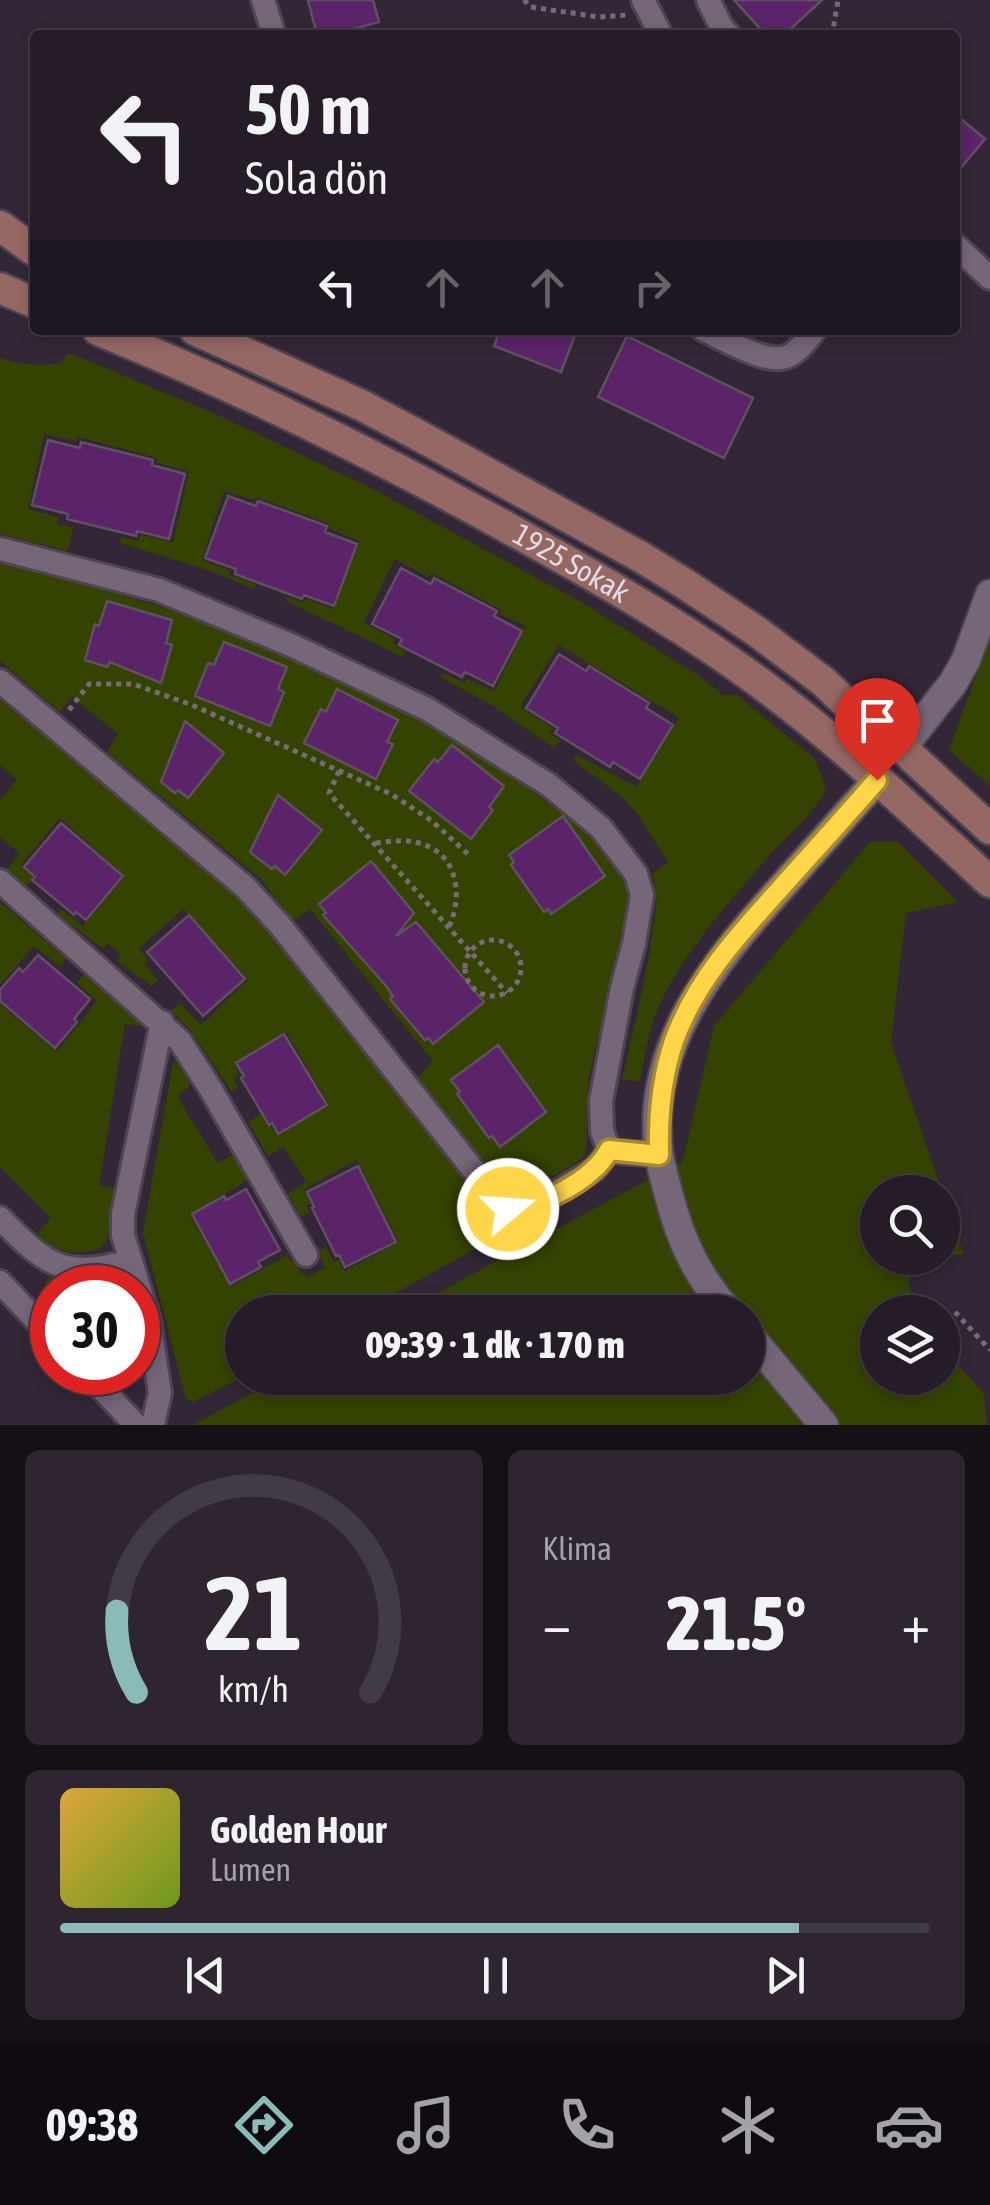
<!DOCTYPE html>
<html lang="tr">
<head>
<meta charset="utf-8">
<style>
  :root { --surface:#261c28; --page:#2e2530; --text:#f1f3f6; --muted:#a4a1a8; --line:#423a45; --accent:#8bbbb9 }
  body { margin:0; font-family:"Asap Condensed",sans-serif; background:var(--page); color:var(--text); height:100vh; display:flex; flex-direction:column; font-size:38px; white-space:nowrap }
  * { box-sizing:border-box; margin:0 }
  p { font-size:32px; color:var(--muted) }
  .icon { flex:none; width:55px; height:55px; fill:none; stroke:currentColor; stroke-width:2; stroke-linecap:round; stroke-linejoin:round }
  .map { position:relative; height:1425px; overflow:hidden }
  .panel { display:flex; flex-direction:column; gap:25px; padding:25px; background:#150f16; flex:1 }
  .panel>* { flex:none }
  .guide { position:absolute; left:30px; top:30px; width:930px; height:305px; border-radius:10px; box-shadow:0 5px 15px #0003,0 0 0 2px var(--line); background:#261c28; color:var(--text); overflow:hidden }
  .controls { position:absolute; left:860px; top:1175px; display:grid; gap:20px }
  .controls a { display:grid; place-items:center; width:100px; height:100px; border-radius:50%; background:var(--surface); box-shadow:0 5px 15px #0003,0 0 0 2px var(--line); font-size:50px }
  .speed { position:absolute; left:30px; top:1265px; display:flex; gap:20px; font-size:50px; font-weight:700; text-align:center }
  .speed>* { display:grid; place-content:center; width:130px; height:130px; border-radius:50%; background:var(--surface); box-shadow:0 5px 15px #0003,0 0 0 2px var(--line); line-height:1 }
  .speed .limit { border:15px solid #d22; background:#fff; color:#111 }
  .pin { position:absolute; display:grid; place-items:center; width:85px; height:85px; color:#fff; margin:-102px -42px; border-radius:50% 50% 50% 0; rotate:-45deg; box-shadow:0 0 10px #0007 }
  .pin .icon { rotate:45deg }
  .me { position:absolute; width:110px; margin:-55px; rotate:72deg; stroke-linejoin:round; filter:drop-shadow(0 0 8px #0008) }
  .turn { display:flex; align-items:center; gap:35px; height:210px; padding:0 50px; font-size:45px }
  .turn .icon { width:130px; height:130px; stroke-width:2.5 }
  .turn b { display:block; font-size:70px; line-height:85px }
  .lanes { display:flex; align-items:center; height:95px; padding:0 50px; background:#0003; justify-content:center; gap:50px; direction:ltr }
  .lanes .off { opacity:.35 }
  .big { font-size:75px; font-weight:800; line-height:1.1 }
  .panel .card { flex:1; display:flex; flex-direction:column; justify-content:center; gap:15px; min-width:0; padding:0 35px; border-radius:15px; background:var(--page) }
  .panel .dial { align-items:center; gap:0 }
  .dial svg { height:260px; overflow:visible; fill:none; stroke:var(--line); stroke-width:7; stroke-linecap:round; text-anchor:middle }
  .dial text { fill:var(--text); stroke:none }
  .song { display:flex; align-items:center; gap:30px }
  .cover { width:120px; height:120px; border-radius:15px; background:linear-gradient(135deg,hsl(40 70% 55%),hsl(80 70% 35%)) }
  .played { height:10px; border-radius:5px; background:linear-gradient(90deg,var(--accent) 85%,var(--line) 85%) }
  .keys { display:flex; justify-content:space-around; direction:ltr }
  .heat { display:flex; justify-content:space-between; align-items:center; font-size:55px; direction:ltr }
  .panel .tiles { flex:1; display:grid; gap:25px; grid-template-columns:1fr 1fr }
  .card:last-child { grid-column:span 2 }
  .trip { position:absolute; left:225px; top:1295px; width:540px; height:100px; border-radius:50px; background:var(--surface); box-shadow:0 5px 15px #0003,0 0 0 2px var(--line); font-weight:800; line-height:100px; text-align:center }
  .dock { display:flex; height:160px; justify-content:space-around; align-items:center; background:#0f0b10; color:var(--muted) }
  .dock .icon { width:70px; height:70px }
  .dock .on { color:var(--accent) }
  .dock b { font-size:45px; color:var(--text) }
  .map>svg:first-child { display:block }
  .green { fill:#344400 }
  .building { fill:#5b2368; stroke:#5f5062; stroke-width:2.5 }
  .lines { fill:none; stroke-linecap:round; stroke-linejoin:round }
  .minor-casing { stroke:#4f4452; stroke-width:28 }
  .tertiary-casing { stroke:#4f4452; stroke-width:32 }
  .secondary-casing { stroke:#4f4452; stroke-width:35 }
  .path { stroke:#776b7a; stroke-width:5; stroke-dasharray:5 5; stroke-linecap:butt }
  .minor { stroke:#756678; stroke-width:22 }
  .tertiary { stroke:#756678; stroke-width:28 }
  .secondary { stroke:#966864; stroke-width:30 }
  .route-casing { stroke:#a68a30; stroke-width:25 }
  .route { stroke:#ffd54a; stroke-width:18 }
  .labels { text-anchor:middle; stroke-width:8; stroke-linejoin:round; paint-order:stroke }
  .street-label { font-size:30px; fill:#e4dbe6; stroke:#171219 }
</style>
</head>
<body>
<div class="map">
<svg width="990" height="1425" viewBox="0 0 990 1425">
  <rect width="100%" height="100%" fill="#332636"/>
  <path class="green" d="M67,354H72L220,416L371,488L583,603L698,675L723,695H737L815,759L826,790C813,815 789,834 770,855C731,900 690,944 663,998C650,1023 645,1054 640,1081L622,1080C633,1029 647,979 653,927C656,909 659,892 652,874L668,862L638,815L622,797L573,760L576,755L637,787L679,718L559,645L520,707L553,728L549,733L561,740L554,748L493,706L440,677L444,673L464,683L467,679L494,691L526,626L500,614L501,610L432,573L428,577L395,559L364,623L395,639L393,643L406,652L403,657L286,601L287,597L304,603L307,599L334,609L360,541L332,530L327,523L256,497L254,500L224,491L202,560L230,570L228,574L257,585L254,589L214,572L120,543L121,537L138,541L141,535L173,542L189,472L157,463V458L78,437L76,441L44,434L28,509L58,517L57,524L73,527L68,551L0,534V358C21,365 40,367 61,363Z
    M0,564C27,569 54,578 81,584C246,626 394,696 534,793C560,811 623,856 629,888C632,900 627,914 626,925C618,976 600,1023 590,1073C585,1101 589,1129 585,1156C564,1172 542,1183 518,1191L493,1173L418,1077L433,1061L310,909L293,921L262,880L107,752L118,734L72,697L60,712L0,661Z
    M990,638V786L949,750Z
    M0,699L238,897L250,910L498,1222L486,1243L361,1312H242V1377L193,1402L186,1399L143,1233L173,1062L177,1064L189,1081V1087L177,1096L218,1163L233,1155L248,1180L190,1215L231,1287L287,1255L291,1261H295L300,1272H302L307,1277L325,1268L318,1251L326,1247L334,1262L339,1260L345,1271L399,1242L357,1160L304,1189L310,1204L306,1206L309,1211L301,1217L288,1194L306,1182L284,1147L268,1156L248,1122L263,1113L277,1136L329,1105L286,1031L234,1063L239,1074L234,1078L238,1087L232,1092L191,1031L171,1011L180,1003L201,1025L248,980L183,909L139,949L149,960L145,964L158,980L151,986L117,961L121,954L108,943L103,949L57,914L61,909L83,926L125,876L60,818L21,865L34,876L26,886L7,870L20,853L0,837V800L17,780L0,765Z
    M897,841L958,902L906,913L891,1043L964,1254L943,1256L942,1192H878V1258H925L908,1280L916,1312H878V1378H942L943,1348L984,1394L987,1425H193L281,1378H748V1312H402L683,1161L714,1026L870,842Z
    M0,902L66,959L60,967L34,946L0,985Z
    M84,974L140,1016L146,1025L144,1026L125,1024L99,1186L118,1188L107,1241C98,1254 75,1255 59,1249C51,1246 44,1239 37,1234L51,1218L0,1167V1004L57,1052L97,1001L77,983Z
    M48,1277L98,1282L116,1287L52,1288V1291L45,1284Z"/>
  <path class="building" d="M308,0H373L379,22L332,35H317Z
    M734,0H822L784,35H766Z
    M955,114L985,139L955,175Z
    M500,330H577L561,372L494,346Z
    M627,336L753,398L724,458L598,397Z
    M48,440L80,448L81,442L153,460L152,465L185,474L169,539L137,531L136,536L67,519L68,514L32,505Z
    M228,496L256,506L258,501L327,526L325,532L357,544L334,606L304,595L302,599L235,574L236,569L205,558Z
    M401,568L431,584L434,578L497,611L494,616L522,631L493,686L465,672L462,677L399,645L402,639L372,624Z
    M107,601L172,620L166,643L172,645L161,683L110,662L107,667L85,660L95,624L99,626Z
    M224,642L287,667L278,689L284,692L270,726L195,696L208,663L214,665Z
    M559,654L586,671L589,666L649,703L646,708L673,725L640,779L613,762L610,767L555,733L558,728L526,708Z
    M337,689L398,720L387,742L393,744L376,779L304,743L321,709L326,712Z
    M185,721L224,753L188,798L178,790L175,793L161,782Z
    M452,745L504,786L489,807L493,810L471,839L409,791L434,759L438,762Z
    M278,795L322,830L285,875L275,866L272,869L250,852Z
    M563,816L605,876L551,914L548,909L544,912L511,865L514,862L509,855Z
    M61,823L123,876L86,920L76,912L74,915L32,880L35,877L24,867Z
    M371,861L414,913L396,936L416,922L484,1002L433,1044L428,1038L425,1040L390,999L393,996L387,987L323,915L326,913L319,904Z
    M189,915L245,979L203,1016L147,952Z
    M38,955L90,999L74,1019L77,1022L55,1048L0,1001V990L19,968L23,972Z
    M284,1034L327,1105L278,1134L272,1123L269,1125L241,1078L244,1076L236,1063Z
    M498,1045L546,1112L500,1147L492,1136L489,1138L457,1094L460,1092L451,1080Z
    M358,1166L396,1242L345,1267L339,1255L336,1256L312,1208L314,1207L307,1192Z
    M246,1189L280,1250L258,1262L261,1267L230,1284L192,1214L224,1196L226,1200Z"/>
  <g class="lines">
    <g class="minor-casing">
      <path id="minor" d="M263,0L274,35
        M643,0L661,35
        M708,0L722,28L729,35
        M955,245L990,278
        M704,330C724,339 764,364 786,357C798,353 807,339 815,330
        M0,549L159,590L293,646L427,709L549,785L601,828L636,874L642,895L634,943L622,988L601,1101L602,1131L609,1151
        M0,681L245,887L279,924L498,1201L508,1209L521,1210L540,1202L595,1169L609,1151
        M0,881L180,1041L210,1088L306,1255
        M609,1151L659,1155
        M0,1218C47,1266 63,1279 130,1261
        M0,1282L52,1337
        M86,1372L136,1425
        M153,1425L160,1393L149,1320L123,1235V1214L162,1022"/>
    </g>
    <g class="tertiary-casing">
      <path id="tertiary" d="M902,748L953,683L966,660L990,594
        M729,1312C696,1275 680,1239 668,1192C665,1180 661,1167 659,1155C644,1047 714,962 781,888C813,852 845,816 877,780
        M748,1334L824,1425"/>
    </g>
    <g class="secondary-casing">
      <g id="secondary">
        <path d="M0,226L35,251"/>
        <path d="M0,288L35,303"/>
        <path id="s1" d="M98,330C246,390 388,461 528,539C612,586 696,634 772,692C849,750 919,817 990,882"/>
        <path d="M195,330L363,406L416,434L641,557L685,584L756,631L824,682L856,713L902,748L990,829"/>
      </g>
    </g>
    <path class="path" d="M524,0L531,7L599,17L627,15
      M829,35L833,30L838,0
      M69,710L89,684H133L192,705L391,794L432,821L469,855
      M339,771L329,793L507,993
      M376,843C386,842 398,840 408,841C456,846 465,890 449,927
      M465 968a28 28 0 1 1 56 0a28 28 0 1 1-56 0Z
      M955,1312L990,1350"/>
    <use href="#minor" class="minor"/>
    <use href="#tertiary" class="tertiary"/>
    <use href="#secondary" class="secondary"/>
  </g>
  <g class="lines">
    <g class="route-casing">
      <path id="route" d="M508,1209C532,1210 577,1186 594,1169C600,1164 605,1157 609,1150L659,1155C658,1116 661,1079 674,1041C695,982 738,935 779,890C812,853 845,817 877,780"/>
    </g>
    <use href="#route" class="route"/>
  </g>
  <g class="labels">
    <g class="street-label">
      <text dy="10" stroke="none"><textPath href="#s1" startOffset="528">1925 Sokak</textPath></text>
    </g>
  </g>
</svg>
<div class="controls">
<a><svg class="icon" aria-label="search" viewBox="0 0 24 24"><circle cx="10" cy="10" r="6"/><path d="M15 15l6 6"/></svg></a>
<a><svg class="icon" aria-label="layers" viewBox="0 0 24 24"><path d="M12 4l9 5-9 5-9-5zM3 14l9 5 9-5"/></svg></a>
</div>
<div class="speed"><div class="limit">30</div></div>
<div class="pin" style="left:877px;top:780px;background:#d93025"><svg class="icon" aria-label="arrive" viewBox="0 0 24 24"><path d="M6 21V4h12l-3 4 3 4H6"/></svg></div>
<svg class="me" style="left:508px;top:1209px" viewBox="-20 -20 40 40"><circle r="17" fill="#ffd54a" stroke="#fff" stroke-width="3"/><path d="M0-11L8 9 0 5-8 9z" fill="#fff"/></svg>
<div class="trip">09:39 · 1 dk · 170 m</div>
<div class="guide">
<div class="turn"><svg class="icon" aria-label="left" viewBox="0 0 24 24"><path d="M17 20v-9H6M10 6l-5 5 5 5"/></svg><div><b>50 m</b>Sola dön</div></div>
<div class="lanes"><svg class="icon" aria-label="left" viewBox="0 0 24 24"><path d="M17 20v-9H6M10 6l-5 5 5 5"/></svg><svg class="icon off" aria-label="ahead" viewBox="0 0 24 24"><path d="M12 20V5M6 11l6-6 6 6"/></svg><svg class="icon off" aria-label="ahead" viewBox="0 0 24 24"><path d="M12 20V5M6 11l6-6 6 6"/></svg><svg class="icon off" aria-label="right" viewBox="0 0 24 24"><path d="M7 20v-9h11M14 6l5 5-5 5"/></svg></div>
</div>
</div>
<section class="panel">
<div class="tiles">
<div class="card dial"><svg viewBox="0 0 100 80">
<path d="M14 69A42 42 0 1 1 86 69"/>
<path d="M14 69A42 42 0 0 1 8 44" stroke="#8bbbb9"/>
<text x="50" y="56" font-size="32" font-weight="700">21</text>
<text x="50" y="72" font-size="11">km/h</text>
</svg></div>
<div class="card"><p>Klima</p>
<div class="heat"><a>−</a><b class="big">21.5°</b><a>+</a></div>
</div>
<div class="card">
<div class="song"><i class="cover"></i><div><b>Golden Hour</b><p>Lumen</p></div></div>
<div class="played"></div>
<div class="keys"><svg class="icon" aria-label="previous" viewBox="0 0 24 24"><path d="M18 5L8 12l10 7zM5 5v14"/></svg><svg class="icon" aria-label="pause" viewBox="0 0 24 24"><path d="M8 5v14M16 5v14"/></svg><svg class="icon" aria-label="next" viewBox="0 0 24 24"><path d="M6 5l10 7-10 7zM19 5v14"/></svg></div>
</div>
</div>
</section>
<nav class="dock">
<b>09:38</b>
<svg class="icon on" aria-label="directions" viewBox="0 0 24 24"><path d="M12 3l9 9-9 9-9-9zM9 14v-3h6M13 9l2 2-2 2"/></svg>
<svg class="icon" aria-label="music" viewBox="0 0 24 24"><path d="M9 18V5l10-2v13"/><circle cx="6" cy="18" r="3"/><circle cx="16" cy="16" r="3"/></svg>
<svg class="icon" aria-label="phone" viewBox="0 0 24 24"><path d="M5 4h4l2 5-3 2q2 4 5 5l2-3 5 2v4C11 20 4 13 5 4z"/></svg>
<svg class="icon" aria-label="climate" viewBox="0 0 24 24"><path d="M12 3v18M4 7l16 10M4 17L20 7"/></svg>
<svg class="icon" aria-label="car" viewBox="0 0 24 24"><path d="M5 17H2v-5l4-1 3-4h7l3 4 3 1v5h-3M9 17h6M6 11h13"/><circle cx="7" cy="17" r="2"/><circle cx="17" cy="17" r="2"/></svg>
</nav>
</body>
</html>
